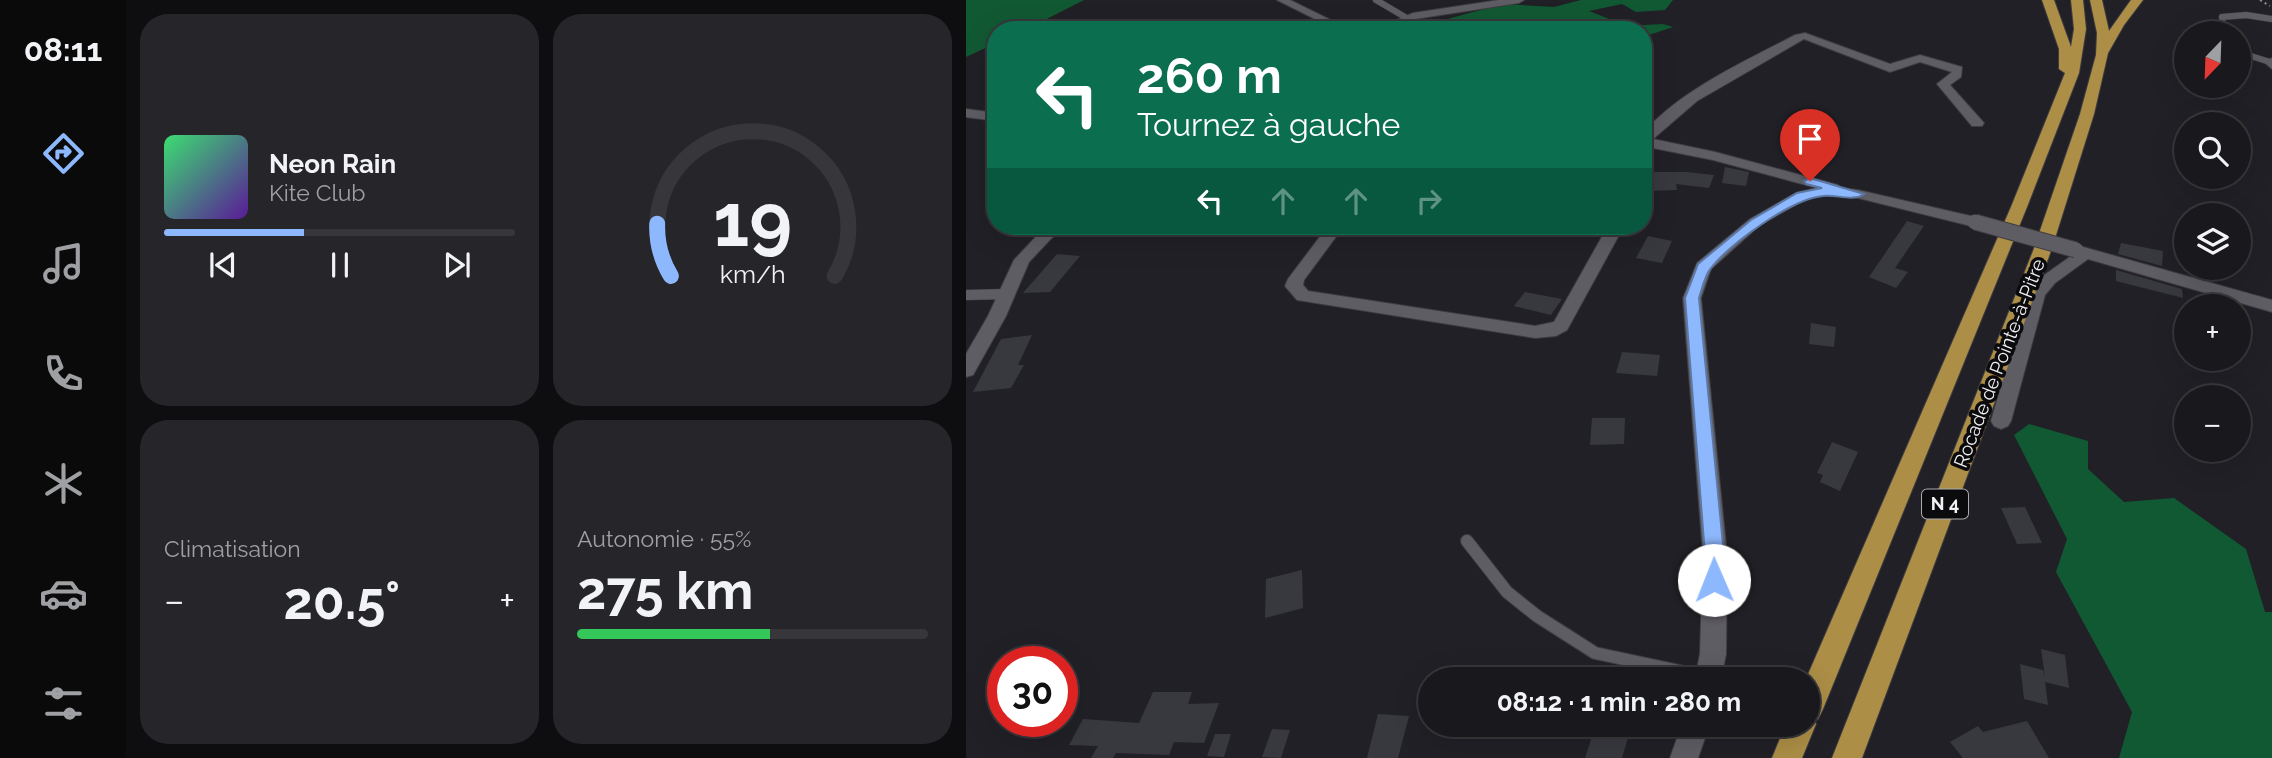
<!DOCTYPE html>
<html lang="fr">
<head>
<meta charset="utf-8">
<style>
  :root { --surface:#19181c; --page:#262529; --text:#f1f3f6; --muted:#9fa0a3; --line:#37373b; --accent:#8eb8fd }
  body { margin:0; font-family:Raleway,sans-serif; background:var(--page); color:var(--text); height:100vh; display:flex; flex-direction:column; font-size:26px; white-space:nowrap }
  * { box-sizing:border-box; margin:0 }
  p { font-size:23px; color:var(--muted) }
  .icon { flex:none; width:38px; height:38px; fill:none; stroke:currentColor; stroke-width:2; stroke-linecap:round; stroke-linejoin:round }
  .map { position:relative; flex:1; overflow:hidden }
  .drawer { display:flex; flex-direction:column; gap:14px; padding:14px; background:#0e0d0f; width:840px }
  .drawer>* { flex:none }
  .guide { position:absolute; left:21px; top:21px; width:665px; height:214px; border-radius:28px; box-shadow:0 7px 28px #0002,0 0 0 2px var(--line); background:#0b6e4f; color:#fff; overflow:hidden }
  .needle { width:46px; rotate:203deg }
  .tools { position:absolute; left:1208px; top:21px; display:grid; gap:14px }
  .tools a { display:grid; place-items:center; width:77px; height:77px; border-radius:50%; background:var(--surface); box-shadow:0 7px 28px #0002,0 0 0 2px var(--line); font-size:35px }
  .speed { position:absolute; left:21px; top:646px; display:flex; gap:14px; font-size:35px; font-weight:700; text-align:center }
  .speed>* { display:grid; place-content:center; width:91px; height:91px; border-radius:50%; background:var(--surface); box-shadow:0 7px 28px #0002,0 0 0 2px var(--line); line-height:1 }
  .speed .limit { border:10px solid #d22; background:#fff; color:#111 }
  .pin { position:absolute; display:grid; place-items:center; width:60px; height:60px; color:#fff; margin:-72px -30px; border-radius:50% 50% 50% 0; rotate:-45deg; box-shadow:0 0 7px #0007 }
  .pin .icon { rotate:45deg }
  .me { position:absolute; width:77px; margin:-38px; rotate:359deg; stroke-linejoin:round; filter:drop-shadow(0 0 5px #0008) }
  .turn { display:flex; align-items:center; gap:24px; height:147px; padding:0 35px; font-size:32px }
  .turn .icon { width:91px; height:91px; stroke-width:2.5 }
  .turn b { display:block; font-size:49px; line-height:60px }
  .lanes { display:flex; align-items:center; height:66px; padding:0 35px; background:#0003; justify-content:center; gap:35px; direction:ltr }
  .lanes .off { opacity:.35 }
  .big { font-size:52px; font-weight:700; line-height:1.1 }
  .drawer .tile { flex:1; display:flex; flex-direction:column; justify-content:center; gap:10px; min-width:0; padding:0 24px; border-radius:28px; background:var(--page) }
  .drawer .dial { align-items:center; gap:0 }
  .dial svg { height:182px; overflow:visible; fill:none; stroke:var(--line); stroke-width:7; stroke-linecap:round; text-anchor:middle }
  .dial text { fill:var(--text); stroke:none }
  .song { display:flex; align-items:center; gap:21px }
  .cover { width:84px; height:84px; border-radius:10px; background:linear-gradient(135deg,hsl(140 70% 55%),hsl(270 70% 35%)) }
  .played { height:7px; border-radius:4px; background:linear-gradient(90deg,var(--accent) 40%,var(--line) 40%) }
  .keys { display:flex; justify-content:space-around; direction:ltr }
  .heat { display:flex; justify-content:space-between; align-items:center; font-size:38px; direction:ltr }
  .charge { height:10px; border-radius:5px; background:linear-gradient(90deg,#34c759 55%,var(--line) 0) }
  .drawer .tiles { flex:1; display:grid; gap:14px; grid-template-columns:repeat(2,1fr) }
  .trip { position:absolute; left:452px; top:667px; width:402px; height:70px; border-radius:35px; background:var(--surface); box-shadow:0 7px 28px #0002,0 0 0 2px var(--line); font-weight:700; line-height:70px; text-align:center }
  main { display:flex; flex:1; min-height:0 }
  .menu { display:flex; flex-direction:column; width:126px; justify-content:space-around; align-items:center; background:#0a0a0b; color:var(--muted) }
  .menu .icon { width:49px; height:49px }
  .menu .selected { color:var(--accent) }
  .menu b { font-size:32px; color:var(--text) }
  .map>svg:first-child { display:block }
  .forest { fill:#115933 }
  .building { fill:#38383f }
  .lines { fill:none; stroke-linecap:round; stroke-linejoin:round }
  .service-far2-casing { stroke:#3e3c41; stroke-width:7 }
  .service-far1-casing { stroke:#3e3c41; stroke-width:11 }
  .service-casing { stroke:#3e3c41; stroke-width:14 }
  .minor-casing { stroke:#3e3c41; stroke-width:2 }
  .trunk-casing { stroke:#3e3c41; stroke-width:2 }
  .path { stroke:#929196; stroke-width:2; stroke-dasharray:2 3.5; stroke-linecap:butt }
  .service-far2 { stroke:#5f5d64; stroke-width:6 }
  .service-far1 { stroke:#5f5d64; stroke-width:10 }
  .service { stroke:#5f5d64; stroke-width:12 }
  .minor { fill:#5f5d64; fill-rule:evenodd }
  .trunk { fill:#ac8e46; fill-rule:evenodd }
  .minor-bridge-casing { stroke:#3e3c41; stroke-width:17; stroke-linecap:butt }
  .minor-bridge { stroke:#5f5d64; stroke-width:15 }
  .route { fill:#8eb8fd; stroke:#5c78a4; stroke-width:2 }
  .labels { text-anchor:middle; stroke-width:7; stroke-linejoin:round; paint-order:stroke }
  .shield { fill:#0b0a0c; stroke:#acabae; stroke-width:2 }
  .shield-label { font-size:18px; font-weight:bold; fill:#f1f0f4 }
  .street-label { font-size:19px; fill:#f1f0f4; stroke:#0b0a0c }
</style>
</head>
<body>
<main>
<nav class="menu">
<b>08:11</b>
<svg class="icon selected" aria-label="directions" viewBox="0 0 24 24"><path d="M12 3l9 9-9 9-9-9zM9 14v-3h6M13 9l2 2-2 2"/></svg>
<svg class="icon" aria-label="music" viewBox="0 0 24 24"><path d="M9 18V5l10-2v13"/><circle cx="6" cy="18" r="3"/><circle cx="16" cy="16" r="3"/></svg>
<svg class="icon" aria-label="phone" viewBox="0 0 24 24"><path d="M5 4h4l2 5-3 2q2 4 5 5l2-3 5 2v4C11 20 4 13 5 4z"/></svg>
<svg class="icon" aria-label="climate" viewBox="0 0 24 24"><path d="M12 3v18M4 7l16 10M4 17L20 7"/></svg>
<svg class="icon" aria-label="car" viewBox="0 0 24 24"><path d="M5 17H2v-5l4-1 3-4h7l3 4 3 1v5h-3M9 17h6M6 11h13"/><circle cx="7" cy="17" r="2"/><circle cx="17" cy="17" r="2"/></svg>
<svg class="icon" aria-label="filters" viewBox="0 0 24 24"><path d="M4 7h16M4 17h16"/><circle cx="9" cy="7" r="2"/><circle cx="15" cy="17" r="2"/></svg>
</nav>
<section class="drawer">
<div class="tiles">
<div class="tile">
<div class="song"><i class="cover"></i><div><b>Neon Rain</b><p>Kite Club</p></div></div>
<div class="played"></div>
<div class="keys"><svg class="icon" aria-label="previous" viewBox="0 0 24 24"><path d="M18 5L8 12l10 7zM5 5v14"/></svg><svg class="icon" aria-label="pause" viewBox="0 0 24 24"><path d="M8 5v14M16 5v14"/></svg><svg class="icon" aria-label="next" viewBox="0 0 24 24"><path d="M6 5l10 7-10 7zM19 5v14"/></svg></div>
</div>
<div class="tile dial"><svg viewBox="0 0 100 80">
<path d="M14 69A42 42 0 1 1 86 69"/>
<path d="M14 69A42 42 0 0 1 8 46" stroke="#8eb8fd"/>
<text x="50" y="56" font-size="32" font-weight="700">19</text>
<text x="50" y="72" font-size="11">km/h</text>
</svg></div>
<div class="tile"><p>Climatisation</p>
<div class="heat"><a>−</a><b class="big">20.5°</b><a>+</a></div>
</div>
<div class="tile"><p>Autonomie · 55%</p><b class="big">275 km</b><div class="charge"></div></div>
</div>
</section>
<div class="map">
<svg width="1306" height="758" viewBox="0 0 1306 758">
  <rect width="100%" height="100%" fill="#212026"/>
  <path class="forest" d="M0,0H118L59,30H30V43L0,57Z
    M615,0H707L699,10L670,12L656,4L623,11L661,26L697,24L707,27L677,37V30H455L485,18L537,4L588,7Z
    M1063,424L1122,441V469L1158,502L1208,498L1280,549L1299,612H1306V758H1153L1166,712L1090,572L1101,539L1048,435Z"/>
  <path class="building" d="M759,167L783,172L780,186L756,183Z
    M678,172H720L748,175L743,188L710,184L711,190L682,191Z
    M941,221L958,226L929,268L942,272L930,288L903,277Z
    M682,236L706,241L696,263L670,258Z
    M1155,243L1197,251L1196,266L1152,254Z
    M91,254L114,256L84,292L57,293Z
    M1150,270L1216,289L1217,298L1150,281Z
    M559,292L596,299L585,315L548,306Z
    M845,323L870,327L868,347L843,344Z
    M66,335L52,365H58L45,388L7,392L35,339Z
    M656,352L694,355L691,376L650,373Z
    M626,418H659L658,444L624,445Z
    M866,442L892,452L874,491L854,482L857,475L851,473Z
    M1059,507L1069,528L1076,543L1051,544L1035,508Z
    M336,570L337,608L299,618L300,579Z
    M1075,649L1099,655L1103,688L1079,682L1082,705L1058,699L1054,664L1077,670L1079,678Z
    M187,692H226L222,704L253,703L238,743L208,742L203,755L150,753L147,758H125L132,746L103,745L117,719L173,723Z
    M412,714L443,716L432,758H401Z
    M1061,721L1083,758H997L984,742L1012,726L1017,732Z
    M630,724H649L664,731L656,758H619Z
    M306,729L324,730L315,758L296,757Z
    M249,734H265L258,757L241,756Z"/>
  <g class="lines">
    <g class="service-far2-casing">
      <path id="service-far2" d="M410,0L439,17
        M1257,33L1256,17L1280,15L1306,19
        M1272,52L1304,62"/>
    </g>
    <g class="service-far1-casing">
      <path id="service-far1" d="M0,295L41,294"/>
    </g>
    <g class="service-casing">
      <path id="service" d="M501,541L541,592L571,616L629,653L742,677"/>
    </g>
    <g class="minor-casing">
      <path id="minor" d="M311,0H324L385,30H371Z
        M533,0H558L553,3L449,19L423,30H408L447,13Z
        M839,33L924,64L954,55L996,67L995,77L984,85L1018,123L1016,126H1006L971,84L986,72L954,62L924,72L838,39L731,101L687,139L749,152L872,185L874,188L892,190L1009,217L1017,222L1009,227L892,198L859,195L840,199L794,225L745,269L735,298L761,555L760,654L755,679H729L734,654L737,555L717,298L731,263L784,219L830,193L851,188L747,160L677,146V133C716,89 778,62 829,35Z
        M1306,58V69L1298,62Z
        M0,109L30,113V121L0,117Z
        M80,226H97L63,262L40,316L7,375L0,377V354L22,316L48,260Z
        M362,226H378L338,280L337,285L342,291L569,326L588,322L642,226H658L601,330L590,336L569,338L331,300L319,286L322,279Z
        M1110,245L1306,300V312L1122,259L1089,283L1079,295L1045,421L1042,426L1035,429L1028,426L1025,421L1062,294L1077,276L1108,254L1102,250Z
        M716,724H744L732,758H704Z"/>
    </g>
    <g class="trunk-casing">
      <path id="trunk" d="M1076,0H1088L1105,47L1108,29L1105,0H1117L1120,29L1113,73L1061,207L857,709L852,719L849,721L850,724L836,758H806L820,724H842L840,679L1045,207L1099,73L1093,69V49Z
        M1124,0H1136L1143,31L1165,0H1177L1158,25L1142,53L1128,114L1085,251L896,758H866L1067,251L1114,114L1130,55L1131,33Z"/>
    </g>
    <path class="path" d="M1294,0L1304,6"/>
    <use href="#service-far2" class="service-far2"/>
    <use href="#service-far1" class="service-far1"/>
    <use href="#service" class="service"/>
    <use href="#minor" class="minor"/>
    <use href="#trunk" class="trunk"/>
    <g class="minor-bridge-casing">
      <path id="minor-bridge" d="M1009,222L1110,250"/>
    </g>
    <use href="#minor-bridge" class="minor-bridge"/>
  </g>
  <path class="route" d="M844,178L898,194C888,202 869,194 857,196C825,199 765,243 745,268C739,275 736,289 733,298L758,555V580L755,586L748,588L741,586L738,580L739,555L719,298L732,264L785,220L831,193L856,188L840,184L838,181Z"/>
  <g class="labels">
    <rect class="shield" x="956" y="489.5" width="46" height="29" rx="5"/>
    <g class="shield-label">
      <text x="979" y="510">N 4</text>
    </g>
    <g class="street-label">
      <text transform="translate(1033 363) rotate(-69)" y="7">Rocade de Pointe-à-Pitre</text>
    </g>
  </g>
</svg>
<div class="tools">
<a><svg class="needle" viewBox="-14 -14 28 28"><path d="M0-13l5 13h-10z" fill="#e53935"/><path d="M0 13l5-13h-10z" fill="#9fa0a3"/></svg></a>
<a><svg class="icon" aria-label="search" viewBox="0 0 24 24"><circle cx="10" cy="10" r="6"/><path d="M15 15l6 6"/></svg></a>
<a><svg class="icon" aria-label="layers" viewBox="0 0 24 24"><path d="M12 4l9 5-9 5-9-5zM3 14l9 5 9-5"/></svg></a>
<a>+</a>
<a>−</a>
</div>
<div class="speed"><div class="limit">30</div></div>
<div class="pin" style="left:844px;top:181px;background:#d93025"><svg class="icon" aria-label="arrive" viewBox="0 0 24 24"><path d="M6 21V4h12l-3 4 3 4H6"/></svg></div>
<svg class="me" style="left:748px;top:580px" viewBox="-20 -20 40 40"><circle r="19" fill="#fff"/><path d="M0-13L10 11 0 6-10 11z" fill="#8eb8fd"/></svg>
<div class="trip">08:12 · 1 min · 280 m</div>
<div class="guide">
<div class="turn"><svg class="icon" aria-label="left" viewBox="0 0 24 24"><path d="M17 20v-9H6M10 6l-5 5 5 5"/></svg><div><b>260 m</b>Tournez à gauche</div></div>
<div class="lanes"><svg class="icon" aria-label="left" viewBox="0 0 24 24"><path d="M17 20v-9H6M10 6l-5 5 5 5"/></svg><svg class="icon off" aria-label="ahead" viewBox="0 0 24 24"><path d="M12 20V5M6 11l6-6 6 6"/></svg><svg class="icon off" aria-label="ahead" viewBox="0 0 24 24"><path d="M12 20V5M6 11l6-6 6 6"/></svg><svg class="icon off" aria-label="right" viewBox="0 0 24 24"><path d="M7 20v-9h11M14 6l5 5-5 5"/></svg></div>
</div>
</div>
</main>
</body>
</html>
